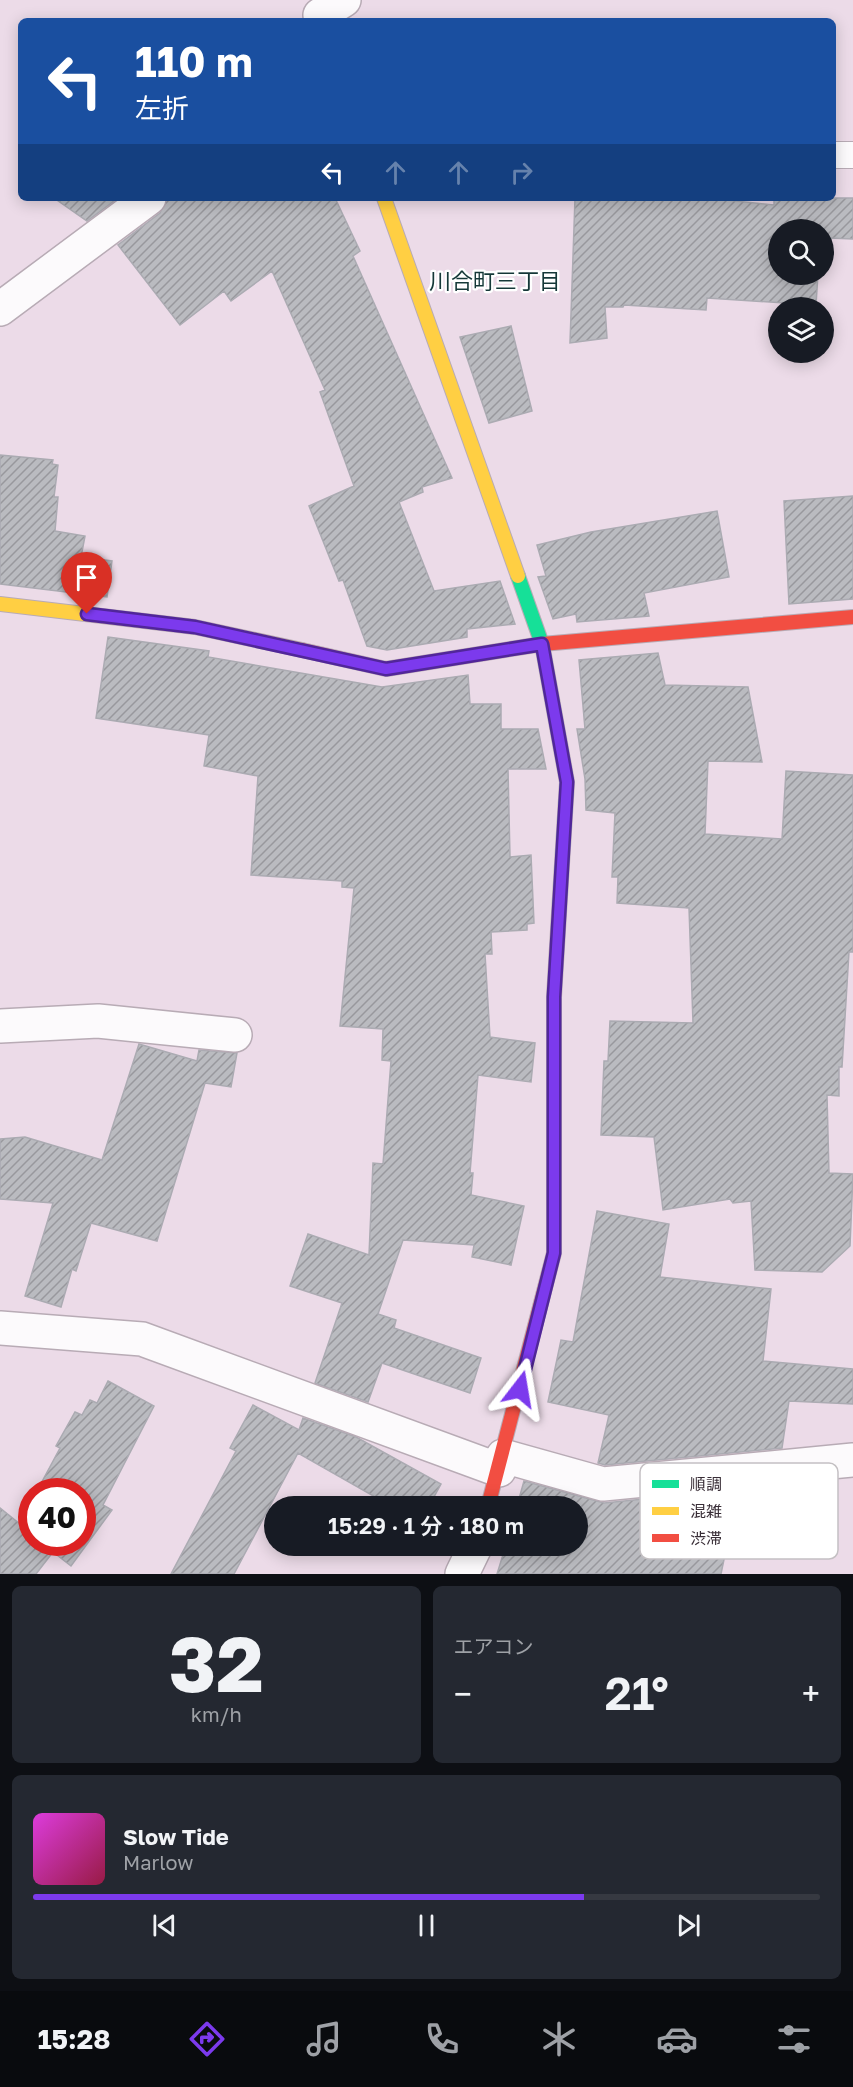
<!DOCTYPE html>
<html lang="ja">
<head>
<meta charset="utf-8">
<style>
  :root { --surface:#171b24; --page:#242831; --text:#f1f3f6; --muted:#9ea1a6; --line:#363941; --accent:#7c3aed }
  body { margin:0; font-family:"Golos Text","Noto Sans JP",sans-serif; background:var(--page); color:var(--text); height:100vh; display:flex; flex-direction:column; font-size:22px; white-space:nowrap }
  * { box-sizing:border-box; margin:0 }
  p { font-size:20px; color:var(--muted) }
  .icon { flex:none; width:33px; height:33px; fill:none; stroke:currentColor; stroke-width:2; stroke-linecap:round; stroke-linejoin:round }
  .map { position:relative; height:1574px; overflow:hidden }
  .drawer { display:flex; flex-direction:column; gap:12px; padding:12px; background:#0d0f14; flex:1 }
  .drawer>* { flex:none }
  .guide { position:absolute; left:18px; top:18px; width:818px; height:183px; border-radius:9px; box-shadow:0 3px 15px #0003; background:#1a4fa0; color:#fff; overflow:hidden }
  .controls { position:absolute; left:768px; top:219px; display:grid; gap:12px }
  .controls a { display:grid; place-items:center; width:66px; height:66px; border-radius:50%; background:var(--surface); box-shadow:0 3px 15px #0003; font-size:30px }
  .speed { position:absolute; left:18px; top:1478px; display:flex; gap:12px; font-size:30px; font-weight:700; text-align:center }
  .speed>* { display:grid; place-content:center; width:78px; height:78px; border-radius:50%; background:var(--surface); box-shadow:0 3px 15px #0003; line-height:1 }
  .speed .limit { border:9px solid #d22; background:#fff; color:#111 }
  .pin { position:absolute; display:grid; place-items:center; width:51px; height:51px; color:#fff; margin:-62px -26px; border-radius:50% 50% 50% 0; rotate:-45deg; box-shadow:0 0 6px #0007 }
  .pin .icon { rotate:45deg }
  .me { position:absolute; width:66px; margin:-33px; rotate:14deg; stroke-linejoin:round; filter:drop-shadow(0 0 4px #0008) }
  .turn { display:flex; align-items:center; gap:21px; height:126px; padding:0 18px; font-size:27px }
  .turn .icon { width:78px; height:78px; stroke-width:2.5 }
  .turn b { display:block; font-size:42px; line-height:51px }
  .lanes { display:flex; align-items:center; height:57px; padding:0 18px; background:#0003; justify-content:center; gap:30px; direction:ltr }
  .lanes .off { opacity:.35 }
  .big { font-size:45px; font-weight:600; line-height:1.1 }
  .drawer .tile { flex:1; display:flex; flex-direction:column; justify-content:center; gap:9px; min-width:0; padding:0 21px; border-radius:9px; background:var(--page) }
  .drawer .dial { align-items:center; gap:0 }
  .dial b { font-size:78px; line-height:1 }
  .song { display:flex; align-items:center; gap:18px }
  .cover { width:72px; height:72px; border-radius:9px; background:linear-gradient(135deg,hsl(300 70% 55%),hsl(340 70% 35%)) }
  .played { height:6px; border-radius:3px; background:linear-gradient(90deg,var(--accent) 70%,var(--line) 70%) }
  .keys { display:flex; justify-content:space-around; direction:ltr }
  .heat { display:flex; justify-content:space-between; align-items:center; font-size:33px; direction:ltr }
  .drawer .tiles { flex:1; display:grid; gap:12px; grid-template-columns:1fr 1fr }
  .tile:last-child { grid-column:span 2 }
  .trip { position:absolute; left:264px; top:1496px; width:324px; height:60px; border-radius:30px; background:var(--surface); box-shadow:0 3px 15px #0003; font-weight:600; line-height:60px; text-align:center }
  .dock { display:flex; height:96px; justify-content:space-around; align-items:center; background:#090b0e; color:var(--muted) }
  .dock .icon { width:42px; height:42px }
  .dock .active { color:var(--accent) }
  .dock b { font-size:27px; color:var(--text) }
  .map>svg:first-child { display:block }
  .building { fill:url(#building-hatch); stroke:#ababb2; stroke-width:1.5 }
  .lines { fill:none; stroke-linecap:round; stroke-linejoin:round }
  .lane-casing { stroke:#b8abb5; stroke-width:28 }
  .street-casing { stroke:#b8abb5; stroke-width:36 }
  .fast-casing { stroke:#b8abb5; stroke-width:16 }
  .slow-casing { stroke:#b8abb5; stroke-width:16 }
  .jam-casing { stroke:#b8abb5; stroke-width:16 }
  .lane { stroke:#fcfafc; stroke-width:26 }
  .street { stroke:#fcfafc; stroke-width:33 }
  .fast { stroke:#16e098; stroke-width:14 }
  .slow { stroke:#ffcf43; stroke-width:14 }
  .jam { stroke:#f24e42; stroke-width:14 }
  .route-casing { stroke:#51269a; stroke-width:15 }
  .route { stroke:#7c3aed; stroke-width:10 }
  .labels { text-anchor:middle; stroke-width:4.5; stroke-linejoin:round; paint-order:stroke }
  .neighbourhood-label { font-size:22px; fill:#153838; stroke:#fff }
  .key { fill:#fff; stroke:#c4c0c3; stroke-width:1.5 }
  .key-label { font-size:16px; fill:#392e37 }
</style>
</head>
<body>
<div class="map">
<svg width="853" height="1574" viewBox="0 0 853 1574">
  <defs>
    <pattern id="building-hatch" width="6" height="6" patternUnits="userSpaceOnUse" patternTransform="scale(1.5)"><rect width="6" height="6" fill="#babbc0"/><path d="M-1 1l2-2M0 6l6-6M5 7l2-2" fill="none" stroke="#98989d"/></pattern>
  </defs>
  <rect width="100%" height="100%" fill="#ecdbe8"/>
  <path class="building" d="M54,198H118L87,221Z
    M167,198H335L360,251L353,256L452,478L422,487L423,492L399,502L434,591L500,581L515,624L467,629V637L387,650L367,646L343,580L339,581L309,506L354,486L320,392L325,390L272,271L231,301L224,291L180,325L118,245L160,213Z
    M575,198H708L774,205V198H853V239L830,238V242L824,241V230H778V274H818L816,305L707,298L706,310L624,305L623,307H605L607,338L570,343Z
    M511,326L532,411L489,423L460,337Z
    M0,455L53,460L52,464L58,465L54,497H58L55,531L85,536L81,557L112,561L107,597L0,584Z
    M853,496V599L789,604L784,501Z
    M717,511L729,577L644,593L649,616L577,622L576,614L553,619L538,577L546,576L537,545L591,532Z
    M108,637L209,651L208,657L382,687L468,675L470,704H501V729H538L546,769H508L510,857L531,855L534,923L527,924V930L491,932L492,954H485L490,1037L535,1043L531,1082L478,1075L470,1173H473L471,1195L524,1206L511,1265L472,1257L474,1245L403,1240L378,1314L396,1320L394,1328L481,1358L470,1393L382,1363L368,1402L315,1383L342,1303L290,1286L308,1234L369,1255L373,1163L383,1164L391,1061L382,1060L383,1029L340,1026L354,888L342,887V881L251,875L258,776L204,766L209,735L96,718Z
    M658,653L665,685L748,687L762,762L708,761L705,834L782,839L786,771L853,775V952H849L842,1067H839V1096L827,1095L829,1173L853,1174L850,1246L822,1272L755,1270L751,1201L733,1203L730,1199L663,1210L654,1137L601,1135L604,1061H608L610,1021L693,1023L689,908L617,903L618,877H612L615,813L586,810L585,779L577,729H585L579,660Z
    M139,1044L197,1061L199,1050L237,1053L231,1087L205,1083L157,1241L91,1223L76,1271L72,1269L61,1307L25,1296L53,1203L0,1199V1139L25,1137L102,1160Z
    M597,1211L669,1224L660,1277L771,1289L763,1361L853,1369V1404L789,1401L782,1448L605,1465L598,1463L609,1415L548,1402L561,1340L573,1342Z
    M108,1381L154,1406L103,1505L112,1510L71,1566L53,1552L36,1574H0V1508L20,1524L32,1501V1542H82V1491H37L60,1448L56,1446L75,1412L82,1415L90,1400L97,1403Z
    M253,1405L299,1430L303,1418L356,1437L441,1484L429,1506H391L298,1453L234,1574H171L236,1451L230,1448Z
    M524,1481L604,1503L723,1491L712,1536L728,1540L721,1574H497L506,1545H578V1506H517Z"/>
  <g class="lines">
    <g class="lane-casing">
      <path id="lane" d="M832,155H853"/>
    </g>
    <g class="street-casing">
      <path id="street" d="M320,15L344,0
        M0,309L149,198
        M0,1026L98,1021L235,1035
        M0,1328L142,1339L499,1470
        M503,1456L603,1484L853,1460
        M462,1574L476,1545"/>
    </g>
    <g class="fast-casing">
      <path id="fast" d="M518,576L542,644L567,782L559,913"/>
    </g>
    <g class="slow-casing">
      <path id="slow" d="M384,198L518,576
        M0,604L195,627L302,650
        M554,1214V997L559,913"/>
    </g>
    <g class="jam-casing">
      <path id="jam" d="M302,650L386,669L542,644L853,617
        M488,1506L554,1253V1214"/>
    </g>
    <use href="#lane" class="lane"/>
    <use href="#street" class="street"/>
    <use href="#fast" class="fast"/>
    <use href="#slow" class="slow"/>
    <use href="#jam" class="jam"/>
  </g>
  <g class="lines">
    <g class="route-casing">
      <path id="route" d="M87,614L195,627L386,669L542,644L567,782L554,997V1253L520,1389"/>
    </g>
    <use href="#route" class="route"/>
  </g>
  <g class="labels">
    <g class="neighbourhood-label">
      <text x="495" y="289">川合町三丁目</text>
    </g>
  </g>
  <rect x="640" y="1463" width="198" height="96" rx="9" class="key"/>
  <rect x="652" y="1480" width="27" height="8" fill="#16e098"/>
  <rect x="652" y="1507" width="27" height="8" fill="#ffcf43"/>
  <rect x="652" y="1534" width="27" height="8" fill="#f24e42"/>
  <g class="key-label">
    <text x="690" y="1490">順調</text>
    <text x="690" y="1517">混雑</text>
    <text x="690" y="1544">渋滞</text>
  </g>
</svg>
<div class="controls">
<a><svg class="icon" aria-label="search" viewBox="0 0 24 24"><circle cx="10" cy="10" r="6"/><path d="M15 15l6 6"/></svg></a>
<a><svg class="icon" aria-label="layers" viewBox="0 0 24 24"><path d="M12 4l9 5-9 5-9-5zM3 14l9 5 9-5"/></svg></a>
</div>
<div class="speed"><div class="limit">40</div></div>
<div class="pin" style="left:87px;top:614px;background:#d93025"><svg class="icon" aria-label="arrive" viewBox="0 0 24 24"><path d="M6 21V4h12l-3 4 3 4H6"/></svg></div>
<svg class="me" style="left:520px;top:1389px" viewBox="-20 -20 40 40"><path d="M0-17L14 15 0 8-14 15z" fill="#7c3aed" stroke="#fff" stroke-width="4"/></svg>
<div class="trip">15:29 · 1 分 · 180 m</div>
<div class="guide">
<div class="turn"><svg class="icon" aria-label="left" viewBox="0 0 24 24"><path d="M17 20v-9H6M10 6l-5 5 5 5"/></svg><div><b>110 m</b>左折</div></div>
<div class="lanes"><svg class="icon" aria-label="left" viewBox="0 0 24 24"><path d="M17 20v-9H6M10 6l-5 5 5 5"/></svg><svg class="icon off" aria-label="ahead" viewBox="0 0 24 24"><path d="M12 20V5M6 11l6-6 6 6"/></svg><svg class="icon off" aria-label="ahead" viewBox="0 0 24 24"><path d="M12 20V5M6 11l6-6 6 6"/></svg><svg class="icon off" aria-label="right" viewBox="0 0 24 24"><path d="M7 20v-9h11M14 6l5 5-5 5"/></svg></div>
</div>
</div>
<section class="drawer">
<div class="tiles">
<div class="tile dial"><b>32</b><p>km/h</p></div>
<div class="tile"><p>エアコン</p>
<div class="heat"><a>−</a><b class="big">21°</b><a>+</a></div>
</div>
<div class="tile">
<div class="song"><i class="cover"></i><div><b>Slow Tide</b><p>Marlow</p></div></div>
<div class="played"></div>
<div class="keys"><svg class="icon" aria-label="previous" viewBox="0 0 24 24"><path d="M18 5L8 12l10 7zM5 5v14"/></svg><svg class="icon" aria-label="pause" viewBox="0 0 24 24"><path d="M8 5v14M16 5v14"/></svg><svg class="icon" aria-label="next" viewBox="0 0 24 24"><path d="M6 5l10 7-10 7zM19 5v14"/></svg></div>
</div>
</div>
</section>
<nav class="dock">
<b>15:28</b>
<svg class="icon active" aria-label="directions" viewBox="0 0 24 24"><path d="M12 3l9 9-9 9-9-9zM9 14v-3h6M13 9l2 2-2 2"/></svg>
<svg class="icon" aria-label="music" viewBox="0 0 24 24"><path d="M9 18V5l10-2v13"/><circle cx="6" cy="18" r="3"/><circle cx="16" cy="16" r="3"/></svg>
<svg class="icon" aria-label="phone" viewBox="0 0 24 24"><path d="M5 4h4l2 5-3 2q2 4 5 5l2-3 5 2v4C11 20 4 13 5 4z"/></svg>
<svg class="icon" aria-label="climate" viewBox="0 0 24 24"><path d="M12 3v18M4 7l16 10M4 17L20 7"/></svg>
<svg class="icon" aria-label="car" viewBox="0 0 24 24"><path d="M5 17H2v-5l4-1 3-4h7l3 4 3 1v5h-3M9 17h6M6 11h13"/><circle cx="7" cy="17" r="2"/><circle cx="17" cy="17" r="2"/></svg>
<svg class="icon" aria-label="filters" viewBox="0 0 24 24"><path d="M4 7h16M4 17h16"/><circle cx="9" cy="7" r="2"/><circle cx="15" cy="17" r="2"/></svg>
</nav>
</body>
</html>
